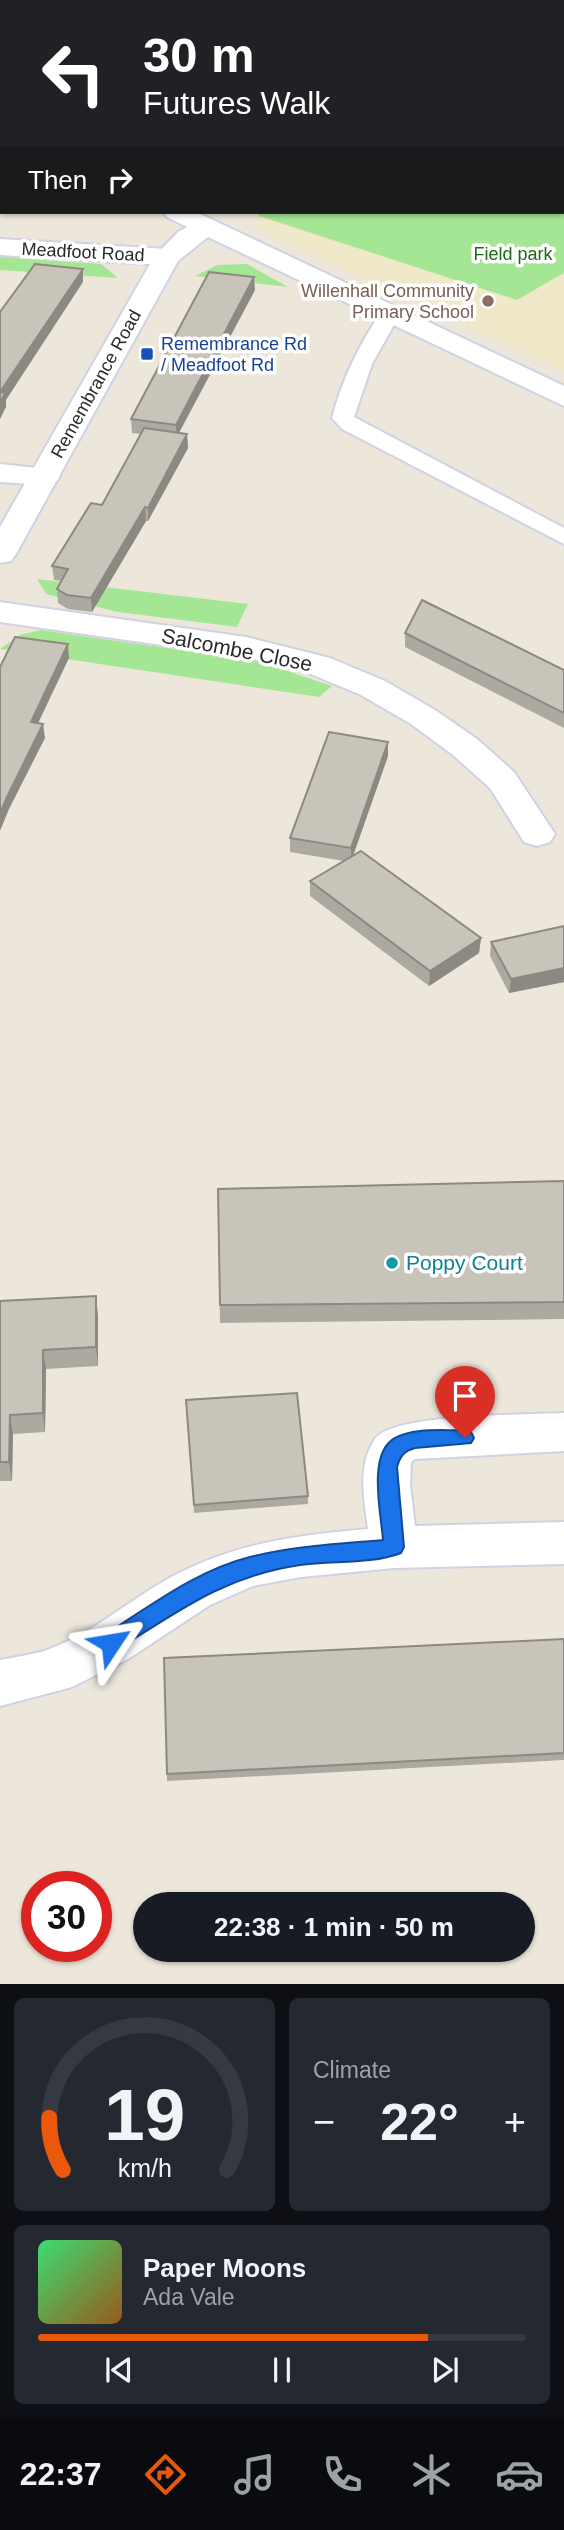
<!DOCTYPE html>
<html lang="en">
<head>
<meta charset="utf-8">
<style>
  :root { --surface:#171b24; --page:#242831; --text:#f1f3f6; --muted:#9ea1a6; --line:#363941; --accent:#ea580c }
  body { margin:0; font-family:Arial,sans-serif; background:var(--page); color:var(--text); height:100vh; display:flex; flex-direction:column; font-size:26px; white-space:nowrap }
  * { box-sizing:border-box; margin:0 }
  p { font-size:23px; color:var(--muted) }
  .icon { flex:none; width:38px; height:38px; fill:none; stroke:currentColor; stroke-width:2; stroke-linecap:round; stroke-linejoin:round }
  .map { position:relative; height:1984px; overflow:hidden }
  .sheet { display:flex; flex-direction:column; gap:14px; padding:14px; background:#0d0f14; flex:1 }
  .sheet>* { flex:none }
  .guide { position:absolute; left:0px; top:0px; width:565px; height:214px; box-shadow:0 2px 5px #0004; background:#202124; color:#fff; overflow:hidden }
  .speed { position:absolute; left:21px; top:1871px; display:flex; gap:14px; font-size:35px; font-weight:700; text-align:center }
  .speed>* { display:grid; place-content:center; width:91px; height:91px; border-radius:50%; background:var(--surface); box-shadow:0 2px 5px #0004; line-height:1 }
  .speed .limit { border:10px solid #d22; background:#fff; color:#111 }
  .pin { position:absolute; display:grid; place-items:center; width:60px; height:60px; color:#fff; margin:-72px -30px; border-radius:50% 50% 50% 0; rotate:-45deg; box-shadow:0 0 7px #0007 }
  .pin .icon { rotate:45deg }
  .me { position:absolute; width:77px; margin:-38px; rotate:57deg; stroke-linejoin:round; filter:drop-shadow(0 0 5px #0008) }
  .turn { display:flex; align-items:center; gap:24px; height:147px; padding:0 28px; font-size:32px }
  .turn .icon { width:91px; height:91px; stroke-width:2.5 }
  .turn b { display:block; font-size:49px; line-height:60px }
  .then { display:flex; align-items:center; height:66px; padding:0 28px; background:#0003; gap:14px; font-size:26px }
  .big { font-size:52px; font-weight:700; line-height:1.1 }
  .sheet .tile { flex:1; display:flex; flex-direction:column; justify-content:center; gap:10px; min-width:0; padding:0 24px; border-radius:10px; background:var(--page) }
  .sheet .dial { align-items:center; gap:0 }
  .dial svg { height:182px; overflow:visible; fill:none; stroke:var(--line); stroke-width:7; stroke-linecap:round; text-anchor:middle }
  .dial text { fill:var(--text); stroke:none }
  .song { display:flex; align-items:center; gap:21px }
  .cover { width:84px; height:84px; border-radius:10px; background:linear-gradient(135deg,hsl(140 70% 55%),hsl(30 70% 35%)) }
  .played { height:7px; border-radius:4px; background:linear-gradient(90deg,var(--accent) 80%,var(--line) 80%) }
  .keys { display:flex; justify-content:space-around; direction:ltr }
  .heat { display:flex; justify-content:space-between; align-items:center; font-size:38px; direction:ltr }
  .sheet .tiles { flex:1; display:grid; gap:14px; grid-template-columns:1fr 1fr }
  .tile:last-child { grid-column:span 2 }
  .trip { position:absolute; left:133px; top:1892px; width:402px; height:70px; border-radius:35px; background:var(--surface); box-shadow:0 2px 5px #0004; font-weight:700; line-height:70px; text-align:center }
  .tab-bar { display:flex; height:112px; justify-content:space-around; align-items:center; background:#090b0e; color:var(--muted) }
  .tab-bar .icon { width:49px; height:49px }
  .tab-bar .current { color:var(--accent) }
  .tab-bar b { font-size:32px; color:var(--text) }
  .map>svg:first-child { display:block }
  .education { fill:#efe8c9 }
  .green { fill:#a5e694 }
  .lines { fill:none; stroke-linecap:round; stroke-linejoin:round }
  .service-casing { stroke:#d0d1e3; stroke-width:4 }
  .minor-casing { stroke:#d0d1e3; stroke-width:4 }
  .tertiary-casing { stroke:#d0d1e3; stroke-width:4 }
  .service { fill:#fff; fill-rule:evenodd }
  .minor { fill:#fff; fill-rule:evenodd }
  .tertiary { fill:#fff; fill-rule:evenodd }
  .wall { fill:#aca9a0 }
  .shaded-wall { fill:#8c8982 }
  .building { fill:#c8c4ba; stroke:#8c8982; stroke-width:2 }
  .route { fill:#1a73e8; stroke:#114b97; stroke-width:2 }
  .education-dot { fill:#8d6e63; stroke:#fff; stroke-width:2.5 }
  .transit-dot { fill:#1a4fb4; stroke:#fff; stroke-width:2.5 }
  .culture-dot { fill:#0f9aa8; stroke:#fff; stroke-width:2.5 }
  .labels { text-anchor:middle; stroke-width:7; stroke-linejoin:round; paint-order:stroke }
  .far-street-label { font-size:18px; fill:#2a2a2a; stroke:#fff }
  .far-park-label { font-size:18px; fill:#1c6a16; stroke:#fff }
  .far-education-label { font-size:18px; fill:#785e54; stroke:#fff; text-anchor:end }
  .far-transit-label { font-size:18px; fill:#164399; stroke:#fff; text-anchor:start }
  .street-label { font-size:21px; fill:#2a2a2a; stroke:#fff }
  .culture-label { font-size:21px; fill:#0d838f; stroke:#fff; text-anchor:start }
</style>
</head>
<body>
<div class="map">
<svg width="564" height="1984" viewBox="0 0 564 1984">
  <rect width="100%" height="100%" fill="#ede7db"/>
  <path class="education" d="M564,134V371L259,230L256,212H564Z"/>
  <path class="green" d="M0,0H150L152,2H2V105Z
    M564,39V273L517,300L259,216L258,212H564Z
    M0,257L101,264L118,278L0,270Z
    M247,264L288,287L195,276L217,265Z
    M37,579L248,604L237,627L118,612L46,594Z
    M40,630L258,661L332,686L319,697L0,649L20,635Z"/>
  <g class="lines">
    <g class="service-casing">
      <path id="service" d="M390,308L397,310L400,314L372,364L354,417L564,528V544L342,429L332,418C342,380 360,342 383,310Z"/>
    </g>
    <g class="minor-casing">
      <path id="minor" d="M0,239L167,249L176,251L180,257L176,263L167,265L0,255Z
        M0,464L56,470L60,476L56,482L45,485L0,482Z
        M0,602L246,637L330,658L385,681L435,710L477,739L514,772L555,834L550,842L537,846L524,842L490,788L453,755L411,724L361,695L306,672L246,657L0,622Z
        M564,1413V1451L415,1459L411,1462L410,1484L415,1526L564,1522V1564L394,1568L301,1577L253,1586L210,1605L128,1659L72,1687L0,1706V1660C15,1657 32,1655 47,1650C95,1633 132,1597 177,1574C240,1542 299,1535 368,1529C364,1499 357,1465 375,1439C392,1413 530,1415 564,1413Z"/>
    </g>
    <g class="tertiary-casing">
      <path id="tertiary" d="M0,115H2V130H0Z
        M163,212H196L564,386V406L208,237L178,261L16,554L11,561L0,563V527L154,257L178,232L187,227L167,217Z"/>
    </g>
    <use href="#service" class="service"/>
    <use href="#minor" class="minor"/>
    <use href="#tertiary" class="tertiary"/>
  </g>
  <path class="wall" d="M438,0H547L549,2H440Z
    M255,290L179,433L187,434L188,448L148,521H146L92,612L68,609L58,603L57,589L61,581L54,580L52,566L102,505L141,434L132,433L131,419Z
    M405,633L564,670V728L405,647Z
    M388,756L353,855L481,938L479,953L429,986L310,896V881L344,861L290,852V838Z
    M564,926V982L509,993L490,956L491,942Z
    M564,1181V1319L220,1323L218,1189Z
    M0,1301L98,1315V1366L46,1369L45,1432L13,1434L12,1481H0Z
    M186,1400L308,1496V1504L194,1513Z
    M564,1639V1760L167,1781V1774Z"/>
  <path class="shaded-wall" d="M335,0H366L355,2H335Z
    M83,269V282L6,400V407L0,419V392Z
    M254,277L255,290L176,438V425Z
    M187,434L188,448L148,521V508Z
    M145,507L146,521L92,612L91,598Z
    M68,644L69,658L32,736L31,722Z
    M43,724L45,738L9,809L0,831V813L8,795Z
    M388,742V756L351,862V848Z
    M481,938L479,953L429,986L430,971Z
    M564,968V982L509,993L511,979Z
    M96,1296L98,1315V1366L96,1347Z
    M43,1350L46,1369L45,1432L43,1413Z
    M10,1415L13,1434L12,1481L9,1462Z"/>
  <path class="building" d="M158,0H341L342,2H259L258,0L247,2H160Z
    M449,0H547L549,2H451Z
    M35,264L83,269L0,392L5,393L0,403V312Z
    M209,272L254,277L176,425L131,419Z
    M144,428L187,434L148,508L145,507L91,598L67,595L57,589L68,569L52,566L91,503L102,505Z
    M422,600L564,670V713L405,633Z
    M15,637L68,644L31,722L43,724L8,795L0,813V667Z
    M329,732L388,742L351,848L290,838Z
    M361,851L481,938L430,971L310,881Z
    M564,926V968L511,979L491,942Z
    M564,1181V1302L220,1305L218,1189Z
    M96,1296V1347L43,1350V1413L10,1415L9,1462H0V1301Z
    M297,1393L308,1496L194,1505L186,1400Z
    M564,1639V1753L167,1774L164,1658Z"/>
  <path class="route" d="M465,1430L471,1432L474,1438L471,1443L415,1448C404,1451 400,1456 397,1467L404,1547L401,1553C370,1565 332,1560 300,1565C225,1576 180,1610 118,1649L111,1652L103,1649L100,1643L103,1636C149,1607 197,1570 250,1557C294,1546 339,1544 383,1540C381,1513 367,1453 395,1438C414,1427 444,1431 465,1430Z"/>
  <circle class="education-dot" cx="488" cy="301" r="7"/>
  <rect class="transit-dot" x="140" y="347" width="14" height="14" rx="3.5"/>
  <circle class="culture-dot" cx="392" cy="1263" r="7"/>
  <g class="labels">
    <g class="far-street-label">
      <text transform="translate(83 252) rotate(3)" y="6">Meadfoot Road</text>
      <text transform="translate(96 384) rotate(-61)" y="6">Remembrance Road</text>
    </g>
    <g class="far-park-label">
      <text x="513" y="260">Field park</text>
    </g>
    <g class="far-education-label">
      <text x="474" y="297">Willenhall Community<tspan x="474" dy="21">Primary School</tspan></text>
    </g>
    <g class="far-transit-label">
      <text x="161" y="350">Remembrance Rd<tspan x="161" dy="21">/ Meadfoot Rd</tspan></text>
    </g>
    <g class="street-label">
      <text transform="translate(237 650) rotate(11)" y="7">Salcombe Close</text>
    </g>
    <g class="culture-label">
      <text x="406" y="1270">Poppy Court</text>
    </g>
  </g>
</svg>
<div class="speed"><div class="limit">30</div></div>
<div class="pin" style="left:465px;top:1438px;background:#d93025"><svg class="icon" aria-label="arrive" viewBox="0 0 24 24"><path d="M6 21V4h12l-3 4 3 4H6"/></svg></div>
<svg class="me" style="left:111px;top:1643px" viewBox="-20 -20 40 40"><path d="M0-17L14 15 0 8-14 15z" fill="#1a73e8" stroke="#fff" stroke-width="4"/></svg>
<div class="trip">22:38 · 1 min · 50 m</div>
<div class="guide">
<div class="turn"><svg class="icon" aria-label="left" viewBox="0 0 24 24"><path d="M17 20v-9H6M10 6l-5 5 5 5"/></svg><div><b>30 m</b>Futures Walk</div></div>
<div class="then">Then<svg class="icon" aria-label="right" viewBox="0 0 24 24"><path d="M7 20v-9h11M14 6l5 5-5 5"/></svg></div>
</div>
</div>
<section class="sheet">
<div class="tiles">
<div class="tile dial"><svg viewBox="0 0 100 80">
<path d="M14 69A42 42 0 1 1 86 69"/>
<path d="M14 69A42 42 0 0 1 8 46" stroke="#ea580c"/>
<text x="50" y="56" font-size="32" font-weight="700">19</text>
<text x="50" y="72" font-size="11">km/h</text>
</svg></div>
<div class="tile"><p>Climate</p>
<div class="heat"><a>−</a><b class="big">22°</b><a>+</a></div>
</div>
<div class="tile">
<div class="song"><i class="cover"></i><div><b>Paper Moons</b><p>Ada Vale</p></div></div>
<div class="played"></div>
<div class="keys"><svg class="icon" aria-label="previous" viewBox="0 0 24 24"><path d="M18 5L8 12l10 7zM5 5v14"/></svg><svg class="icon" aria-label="pause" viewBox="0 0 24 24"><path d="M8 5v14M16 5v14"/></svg><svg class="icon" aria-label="next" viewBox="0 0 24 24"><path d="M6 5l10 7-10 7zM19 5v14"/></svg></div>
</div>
</div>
</section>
<nav class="tab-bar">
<b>22:37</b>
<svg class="icon current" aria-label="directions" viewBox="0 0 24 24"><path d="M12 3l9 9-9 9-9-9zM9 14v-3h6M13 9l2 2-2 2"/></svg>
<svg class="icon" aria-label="music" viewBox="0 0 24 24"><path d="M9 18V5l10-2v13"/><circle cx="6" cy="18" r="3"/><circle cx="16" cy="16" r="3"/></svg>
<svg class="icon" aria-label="phone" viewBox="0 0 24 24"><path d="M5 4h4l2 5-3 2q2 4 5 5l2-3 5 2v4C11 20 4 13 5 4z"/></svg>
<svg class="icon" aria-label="climate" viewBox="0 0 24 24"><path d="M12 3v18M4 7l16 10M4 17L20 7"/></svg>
<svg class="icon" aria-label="car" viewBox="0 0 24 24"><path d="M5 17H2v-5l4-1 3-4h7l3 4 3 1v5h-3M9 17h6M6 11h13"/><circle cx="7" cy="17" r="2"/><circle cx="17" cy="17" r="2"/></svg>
</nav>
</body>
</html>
